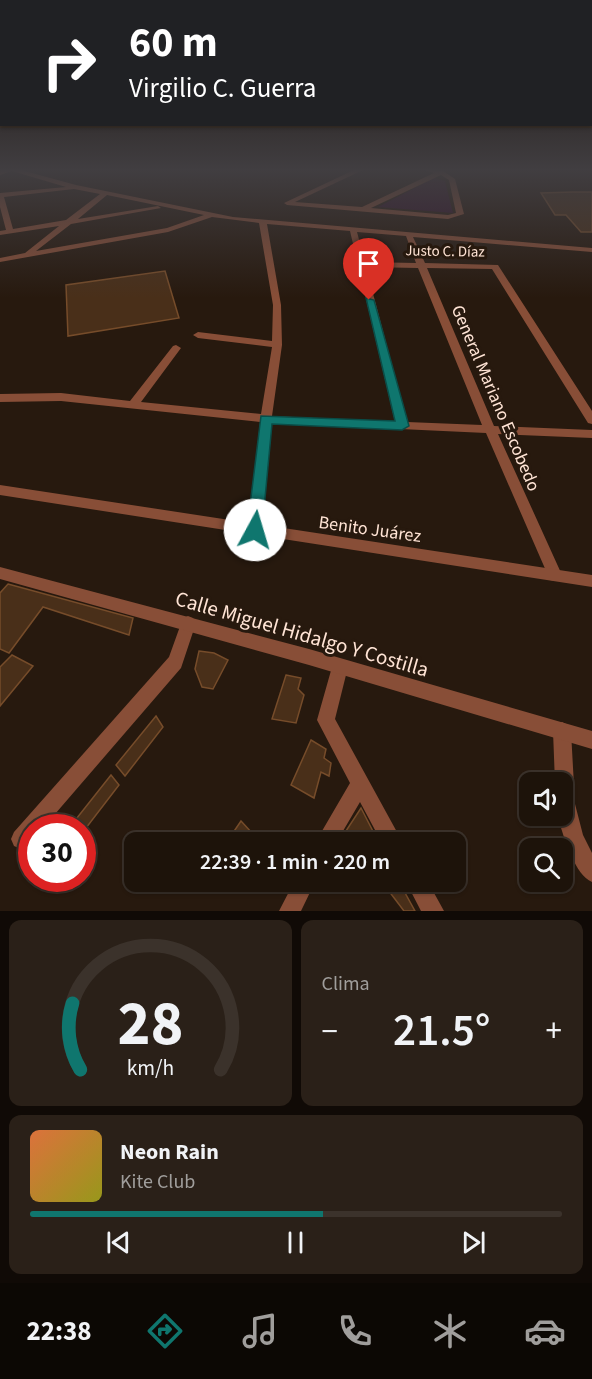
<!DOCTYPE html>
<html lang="es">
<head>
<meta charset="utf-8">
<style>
  :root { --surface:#1d130a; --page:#2a2018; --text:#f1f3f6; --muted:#a09e9c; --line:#3b322b; --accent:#0f766e }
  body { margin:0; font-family:"Source Sans 3",sans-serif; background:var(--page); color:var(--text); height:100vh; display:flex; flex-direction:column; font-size:22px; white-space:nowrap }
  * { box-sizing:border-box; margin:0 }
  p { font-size:20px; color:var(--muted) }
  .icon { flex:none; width:33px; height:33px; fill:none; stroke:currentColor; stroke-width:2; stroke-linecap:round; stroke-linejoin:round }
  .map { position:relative; height:911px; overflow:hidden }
  .sheet { display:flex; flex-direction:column; gap:9px; padding:9px; background:#100a06; flex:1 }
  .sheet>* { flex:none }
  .top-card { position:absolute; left:0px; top:0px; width:592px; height:126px; box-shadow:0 2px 4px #0004,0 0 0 2px var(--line); background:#202124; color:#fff; overflow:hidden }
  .tools { position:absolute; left:519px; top:772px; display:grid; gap:12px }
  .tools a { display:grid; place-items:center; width:54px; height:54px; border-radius:12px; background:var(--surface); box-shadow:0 2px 4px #0004,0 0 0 2px var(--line); font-size:30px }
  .speed { position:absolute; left:18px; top:814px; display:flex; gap:12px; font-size:30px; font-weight:700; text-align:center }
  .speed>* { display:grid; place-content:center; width:78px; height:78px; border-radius:50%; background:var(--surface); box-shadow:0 2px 4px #0004,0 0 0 2px var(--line); line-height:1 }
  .speed .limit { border:9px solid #d22; background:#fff; color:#111 }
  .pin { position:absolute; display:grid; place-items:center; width:51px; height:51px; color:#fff; margin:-62px -26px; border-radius:50% 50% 50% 0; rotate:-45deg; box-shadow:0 0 6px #0007 }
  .pin .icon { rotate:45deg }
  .me { position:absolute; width:66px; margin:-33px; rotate:6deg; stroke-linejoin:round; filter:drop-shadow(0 0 4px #0008) }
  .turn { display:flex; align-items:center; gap:21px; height:126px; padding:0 30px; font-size:27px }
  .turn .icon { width:78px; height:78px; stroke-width:2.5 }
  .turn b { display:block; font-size:42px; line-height:51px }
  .big { font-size:45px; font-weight:600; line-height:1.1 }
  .sheet .card { flex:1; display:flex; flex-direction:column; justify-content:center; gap:9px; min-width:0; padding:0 21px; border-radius:12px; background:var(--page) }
  .sheet .dial { align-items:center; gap:0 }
  .dial svg { height:156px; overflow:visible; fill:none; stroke:var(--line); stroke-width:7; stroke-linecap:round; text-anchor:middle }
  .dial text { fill:var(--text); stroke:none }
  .song { display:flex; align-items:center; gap:18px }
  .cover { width:72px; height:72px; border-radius:9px; background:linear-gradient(135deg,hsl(20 70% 55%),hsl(60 70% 35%)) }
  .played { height:6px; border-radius:3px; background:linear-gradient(90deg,var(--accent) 55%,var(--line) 55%) }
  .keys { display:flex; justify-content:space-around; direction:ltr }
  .heat { display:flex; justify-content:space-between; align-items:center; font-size:33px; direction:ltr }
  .sheet .tiles { flex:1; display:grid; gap:9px; grid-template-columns:1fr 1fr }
  .card:last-child { grid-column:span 2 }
  .trip { position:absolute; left:124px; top:832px; width:342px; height:60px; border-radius:12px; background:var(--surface); box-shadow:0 2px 4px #0004,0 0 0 2px var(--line); font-weight:600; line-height:60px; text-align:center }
  .tabs { display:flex; height:96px; justify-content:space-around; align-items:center; background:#0c0804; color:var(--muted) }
  .tabs .icon { width:42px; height:42px }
  .tabs .active { color:var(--accent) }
  .tabs b { font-size:27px; color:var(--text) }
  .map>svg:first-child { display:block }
  .green { fill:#32112b }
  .building { fill:#492f19; stroke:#764c2a; stroke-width:1.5 }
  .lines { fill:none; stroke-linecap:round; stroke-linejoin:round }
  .minor { fill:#884e37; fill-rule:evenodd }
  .tertiary { fill:#884e37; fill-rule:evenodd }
  .route { fill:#0f766e; stroke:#0a4d48; stroke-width:1.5 }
  .labels { text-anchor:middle; stroke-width:6; stroke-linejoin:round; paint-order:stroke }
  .far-street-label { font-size:15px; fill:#ffe4d5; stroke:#27190e }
  .street-label { font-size:18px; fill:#ffe4d5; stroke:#27190e }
  .near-street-label { font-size:21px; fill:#ffe4d5; stroke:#27190e }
</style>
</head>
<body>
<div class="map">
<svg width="592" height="911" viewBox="0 0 592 911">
  <rect width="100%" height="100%" fill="#27190e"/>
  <path class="green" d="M434,178L445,181L453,213L378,207Z"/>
  <path class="building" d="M573,192H592V232H581L566,215H555L541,193Z
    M165,271L179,318L68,336L66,285Z
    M8,584L133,618L129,635L43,607L9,653L0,649V593Z
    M199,651L214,653L228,660L213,689L202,687L195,669Z
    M12,655L33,666L0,706V667Z
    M286,675L301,678L298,689L304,695L296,723L272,719Z
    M156,716L163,727L125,776L116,765Z
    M311,740L326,749L324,758L331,763L329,776L321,772L314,798L291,785Z
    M111,775L119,785L86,828H69Z
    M361,808L379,843H346L342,837Z
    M241,821L253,834L246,843H226Z
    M382,882H399L415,911H404Z"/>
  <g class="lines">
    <path class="minor" d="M21,170L76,185L233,217L592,248V252L413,237L425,263L498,265L592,411V424L588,423L492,269L427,268L494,426L592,430V438L498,434L562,575L560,580L555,581L550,580L486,433L271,423L262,530L260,534L255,536L250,534L248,530L260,422L61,401L0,402V394L61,393L130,401L173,346L176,345L181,348L141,402L261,414L272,347L198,338L193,335L198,332L272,341L273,305L259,223L212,217L168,232L0,262V258L25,253L59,226L0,235V231L6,230L0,207V193L66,187L12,171L0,175V171L2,170ZM74,189L100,194L66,220L13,229L4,197ZM107,195L204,215L167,228L36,251L71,224L161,208L158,206L78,219ZM267,224L350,231L395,422L272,416L282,345L281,305ZM357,232L406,236L416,263L365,262ZM366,267L418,268L482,425L407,422Z
      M354,170H363L295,202L362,207L434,173L425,170L443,171L455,179L464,214L448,219L287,205L284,203ZM441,175L449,180L456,213L448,215L371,208Z
      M188,616L193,618L196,623L181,668L43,828H32V842L21,849L14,846L11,839L14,832L169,657L183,618Z
      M340,659L346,661L348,667L335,719L403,843H382L360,802L336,843H315L350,783L317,720L332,667L334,661Z
      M562,722L568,725L571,731L575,804L583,835L592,853V882C575,875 564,838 559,821L558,816H562V783H555L553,731L556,725Z
      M294,882H315L301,911H279Z
      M406,882H428L444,911H421Z"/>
    <path class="tertiary" d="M0,485L592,575V587L0,495Z
      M0,567L309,649L592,731V749L309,665L0,579Z"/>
  </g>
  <linearGradient id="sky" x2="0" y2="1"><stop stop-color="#150e08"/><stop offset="0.57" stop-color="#413e41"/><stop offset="1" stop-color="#413e41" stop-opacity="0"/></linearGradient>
  <rect width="592" height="298" fill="url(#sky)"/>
  <path class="route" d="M366,298L374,300L409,426L402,430L272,424L262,530L255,537L249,535L247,530L261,416L395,421Z"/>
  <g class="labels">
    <g class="far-street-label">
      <text transform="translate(445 251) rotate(1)" y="5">Justo C. Díaz</text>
    </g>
    <g class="street-label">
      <text transform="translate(496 398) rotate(67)" y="6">General Mariano Escobedo</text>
      <text transform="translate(370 529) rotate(8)" y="6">Benito Juárez</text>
    </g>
    <g class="near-street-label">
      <text transform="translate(302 634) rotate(16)" y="7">Calle Miguel Hidalgo Y Costilla</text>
    </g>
  </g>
</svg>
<div class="tools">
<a><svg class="icon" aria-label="sound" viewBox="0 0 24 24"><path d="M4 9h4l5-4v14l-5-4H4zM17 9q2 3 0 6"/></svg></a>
<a><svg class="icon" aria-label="search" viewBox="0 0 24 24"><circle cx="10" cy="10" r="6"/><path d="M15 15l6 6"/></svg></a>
</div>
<div class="speed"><div class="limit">30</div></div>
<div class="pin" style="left:369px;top:300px;background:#d93025"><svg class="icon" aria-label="arrive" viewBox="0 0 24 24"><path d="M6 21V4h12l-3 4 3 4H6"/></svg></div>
<svg class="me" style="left:255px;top:530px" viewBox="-20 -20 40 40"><circle r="19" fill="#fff"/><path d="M0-13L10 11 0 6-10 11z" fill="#0f766e"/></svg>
<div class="trip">22:39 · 1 min · 220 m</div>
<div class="top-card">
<div class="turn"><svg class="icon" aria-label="right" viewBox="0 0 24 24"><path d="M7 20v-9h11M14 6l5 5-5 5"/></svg><div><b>60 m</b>Virgilio C. Guerra</div></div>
</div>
</div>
<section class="sheet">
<div class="tiles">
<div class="card dial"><svg viewBox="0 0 100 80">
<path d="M14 69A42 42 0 1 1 86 69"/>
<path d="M14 69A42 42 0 0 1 10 35" stroke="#0f766e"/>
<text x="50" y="56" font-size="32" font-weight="700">28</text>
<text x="50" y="72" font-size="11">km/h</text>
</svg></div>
<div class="card"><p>Clima</p>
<div class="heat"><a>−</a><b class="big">21.5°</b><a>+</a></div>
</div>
<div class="card">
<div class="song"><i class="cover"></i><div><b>Neon Rain</b><p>Kite Club</p></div></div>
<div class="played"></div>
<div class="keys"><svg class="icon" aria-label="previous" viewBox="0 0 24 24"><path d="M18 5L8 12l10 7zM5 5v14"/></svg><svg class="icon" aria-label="pause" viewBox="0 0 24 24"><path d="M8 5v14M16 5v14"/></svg><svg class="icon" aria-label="next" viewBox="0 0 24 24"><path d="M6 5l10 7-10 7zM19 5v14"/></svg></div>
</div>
</div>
</section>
<nav class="tabs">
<b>22:38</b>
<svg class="icon active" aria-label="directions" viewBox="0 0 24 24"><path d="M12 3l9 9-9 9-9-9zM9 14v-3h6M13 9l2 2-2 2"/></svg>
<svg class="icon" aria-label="music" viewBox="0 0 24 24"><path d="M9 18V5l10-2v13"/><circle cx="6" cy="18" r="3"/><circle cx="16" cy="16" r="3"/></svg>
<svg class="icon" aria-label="phone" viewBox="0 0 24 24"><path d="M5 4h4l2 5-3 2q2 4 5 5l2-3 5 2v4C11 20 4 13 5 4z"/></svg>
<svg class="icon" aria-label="climate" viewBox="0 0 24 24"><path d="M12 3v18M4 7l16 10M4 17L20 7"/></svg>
<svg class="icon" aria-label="car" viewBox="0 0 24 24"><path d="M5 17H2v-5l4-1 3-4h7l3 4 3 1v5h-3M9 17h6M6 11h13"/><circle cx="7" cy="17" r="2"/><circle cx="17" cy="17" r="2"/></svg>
</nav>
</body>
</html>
